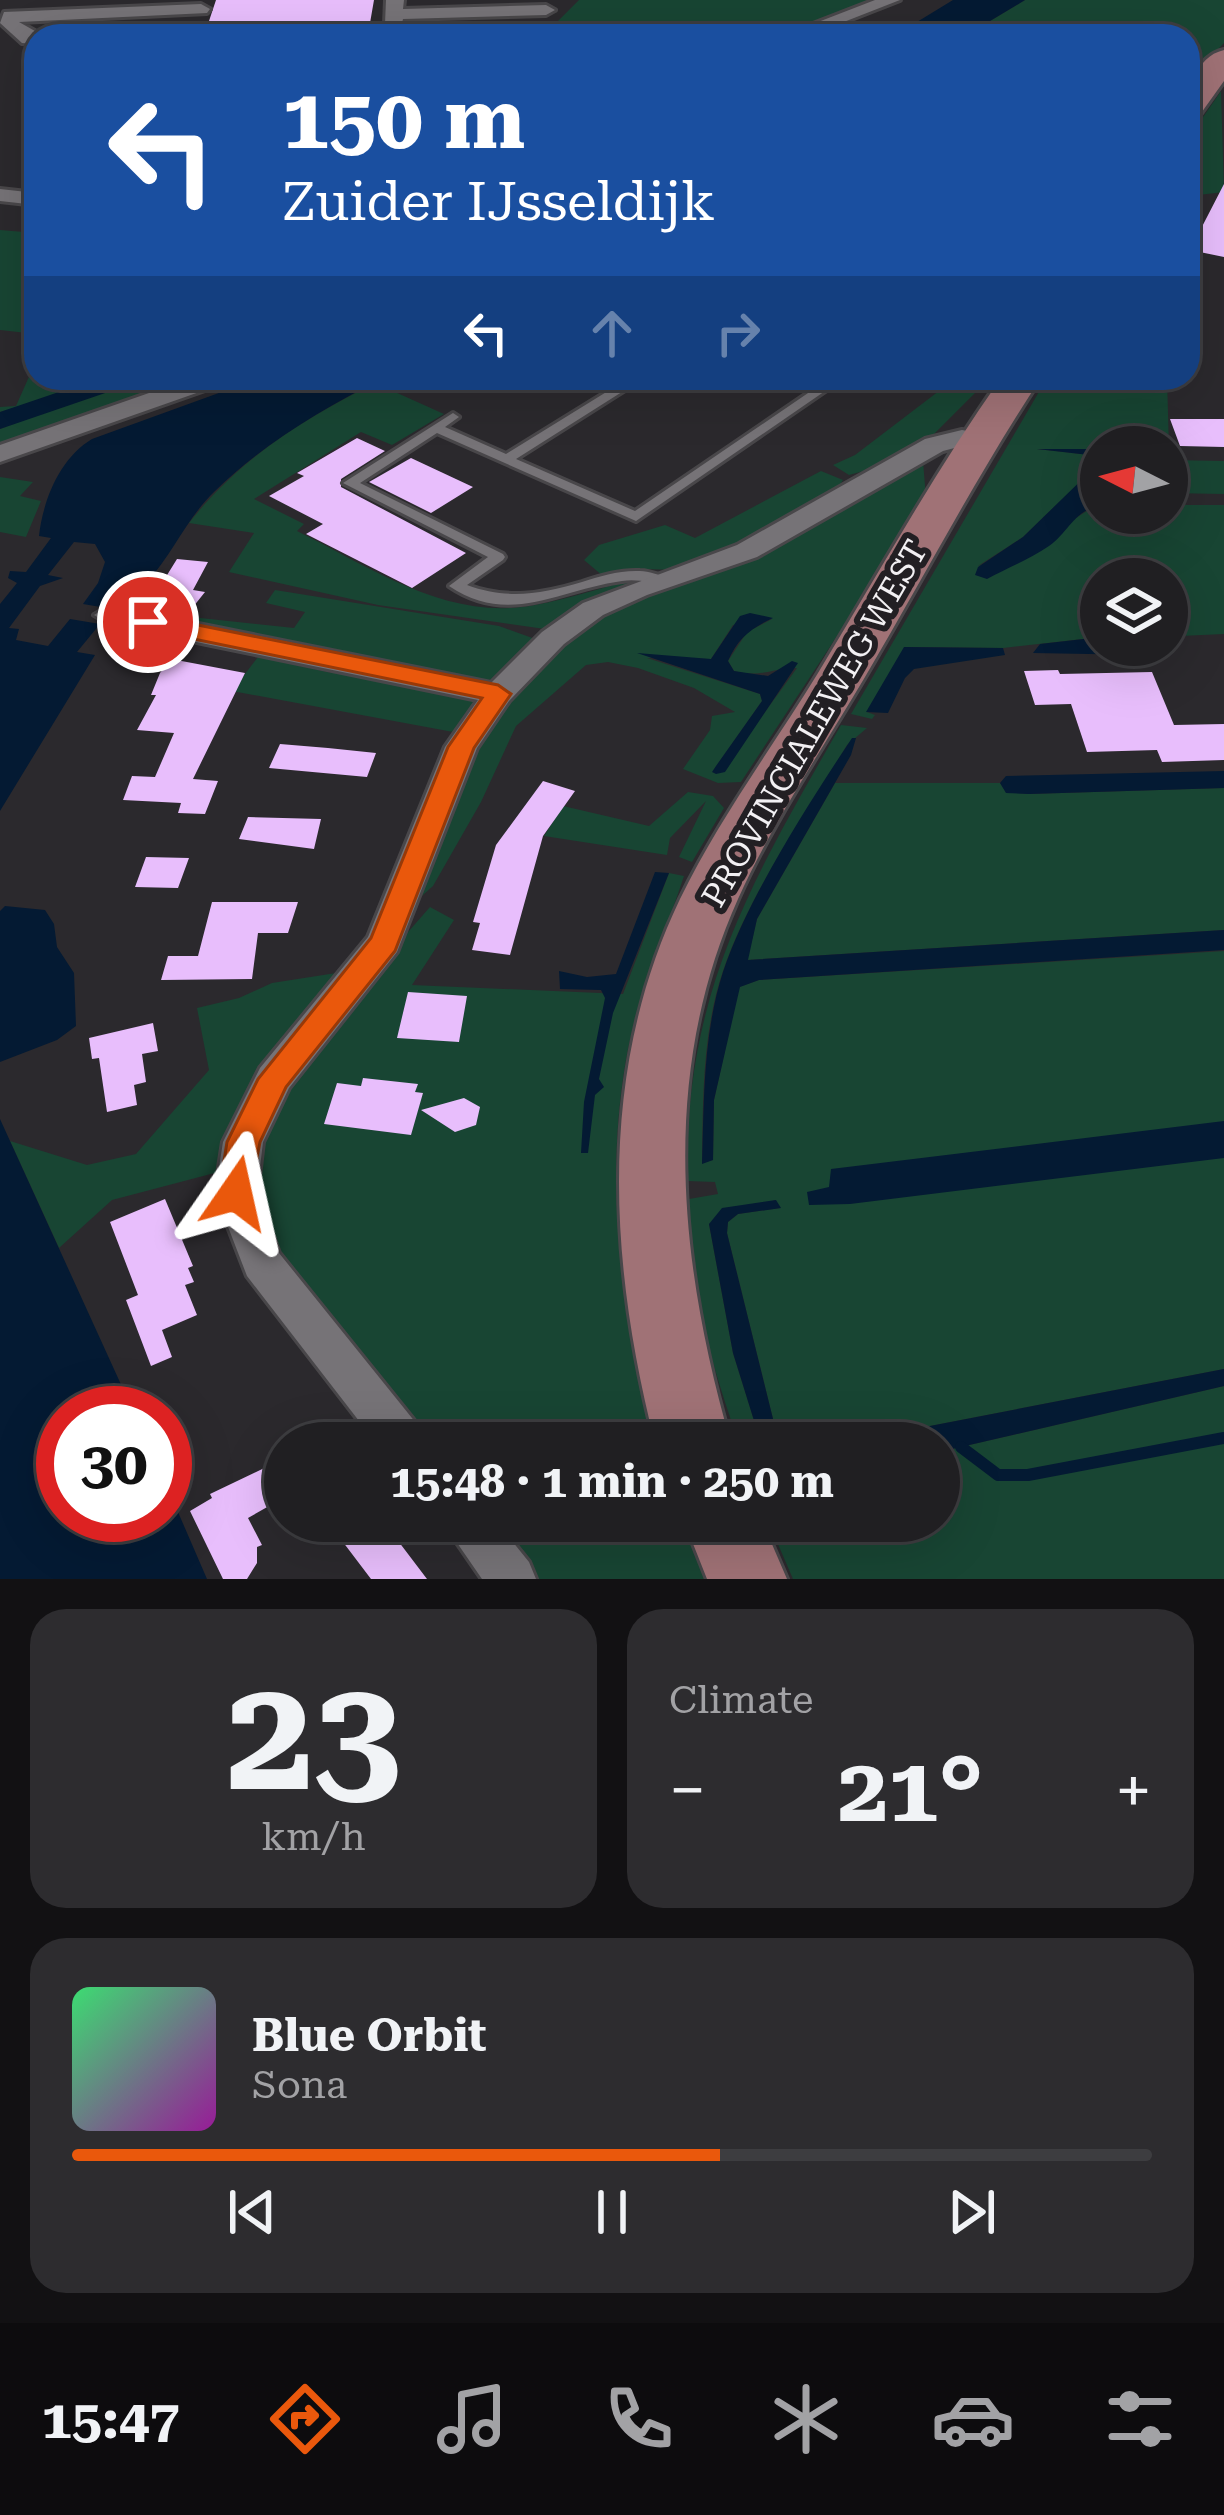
<!DOCTYPE html>
<html lang="en">
<head>
<meta charset="utf-8">
<style>
  :root { --surface:#201f22; --page:#2d2c2f; --text:#f1f3f6; --muted:#a2a2a5; --line:#3d3d40; --accent:#ea580c }
  body { margin:0; font-family:"Roboto Serif",serif; background:var(--page); color:var(--text); height:100vh; display:flex; flex-direction:column; font-size:45px; white-space:nowrap }
  * { box-sizing:border-box; margin:0 }
  p { font-size:39px; color:var(--muted) }
  .icon { flex:none; width:66px; height:66px; fill:none; stroke:currentColor; stroke-width:2; stroke-linecap:round; stroke-linejoin:round }
  .map { position:relative; height:1579px; overflow:hidden }
  .drawer { display:flex; flex-direction:column; gap:30px; padding:30px; background:#121113; flex:1 }
  .drawer>* { flex:none }
  .top-card { position:absolute; left:24px; top:24px; width:1176px; height:366px; border-radius:36px; box-shadow:0 12px 48px #0002,0 0 0 3px var(--line); background:#1a4fa0; color:#fff; overflow:hidden }
  .needle { width:78px; rotate:276deg }
  .fabs { position:absolute; left:1080px; top:426px; display:grid; gap:24px }
  .fabs a { display:grid; place-items:center; width:108px; height:108px; border-radius:50%; background:var(--surface); box-shadow:0 12px 48px #0002,0 0 0 3px var(--line); font-size:60px }
  .speed { position:absolute; left:36px; top:1386px; display:flex; gap:24px; font-size:60px; font-weight:700; text-align:center }
  .speed>* { display:grid; place-content:center; width:156px; height:156px; border-radius:50%; background:var(--surface); box-shadow:0 12px 48px #0002,0 0 0 3px var(--line); line-height:1 }
  .speed .limit { border:18px solid #d22; background:#fff; color:#111 }
  .pin { position:absolute; display:grid; place-items:center; width:102px; height:102px; color:#fff; margin:-51px; border:6px solid #fff; border-radius:50%; box-shadow:0 3px 12px #0007 }
  .me { position:absolute; width:132px; margin:-66px; rotate:11deg; stroke-linejoin:round; filter:drop-shadow(0 0 9px #0008) }
  .turn { display:flex; align-items:center; gap:42px; height:252px; padding:0 60px; font-size:54px }
  .turn .icon { width:156px; height:156px; stroke-width:2.5 }
  .turn b { display:block; font-size:84px; line-height:102px }
  .lanes { display:flex; align-items:center; height:114px; padding:0 60px; background:#0003; justify-content:center; gap:60px; direction:ltr }
  .lanes .off { opacity:.35 }
  .big { font-size:90px; font-weight:700; line-height:1.1 }
  .drawer .widget { flex:1; display:flex; flex-direction:column; justify-content:center; gap:18px; min-width:0; padding:0 42px; border-radius:36px; background:var(--page) }
  .drawer .dial { align-items:center; gap:0 }
  .dial b { font-size:156px; line-height:1 }
  .song { display:flex; align-items:center; gap:36px }
  .cover { width:144px; height:144px; border-radius:18px; background:linear-gradient(135deg,hsl(140 70% 55%),hsl(300 70% 35%)) }
  .played { height:12px; border-radius:6px; background:linear-gradient(90deg,var(--accent) 60%,var(--line) 60%) }
  .keys { display:flex; justify-content:space-around; direction:ltr }
  .heat { display:flex; justify-content:space-between; align-items:center; font-size:66px; direction:ltr }
  .drawer .tiles { flex:1; display:grid; gap:30px; grid-template-columns:1fr 1fr }
  .widget:last-child { grid-column:span 2 }
  .trip { position:absolute; left:264px; top:1422px; width:696px; height:120px; border-radius:60px; background:var(--surface); box-shadow:0 12px 48px #0002,0 0 0 3px var(--line); font-weight:700; line-height:120px; text-align:center }
  .menu { display:flex; height:192px; justify-content:space-around; align-items:center; background:#0d0c0e; color:var(--muted) }
  .menu .icon { width:84px; height:84px }
  .menu .on { color:var(--accent) }
  .menu b { font-size:54px; color:var(--text) }
  .map>svg:first-child { display:block }
  .green { fill:#184533; fill-rule:evenodd }
  .water { fill:#041a33 }
  .lines { fill:none; stroke-linecap:round; stroke-linejoin:round }
  .stream { stroke:#041a33; stroke-width:12 }
  .building { fill:#e8befc }
  .service-casing { stroke:#49474a; stroke-width:6 }
  .minor-casing { stroke:#49474a; stroke-width:6 }
  .primary-casing { stroke:#49474a; stroke-width:6 }
  .service { fill:#767377; fill-rule:evenodd }
  .minor { fill:#767377; fill-rule:evenodd }
  .primary { fill:#a07276; fill-rule:evenodd }
  .route { fill:#ea580c; stroke:#983908; stroke-width:3 }
  .labels { text-anchor:middle; stroke-width:12; stroke-linejoin:round; paint-order:stroke }
  .street-label { font-size:33px; fill:#f2f0f3; stroke:#221f23 }
</style>
</head>
<body>
<div class="map">
<svg width="1224" height="1579" viewBox="0 0 1224 1579">
  <rect width="100%" height="100%" fill="#2b292d"/>
  <path class="green" d="M579,0H882L841,12L791,36H543Z
    M1025,0H1224V43L1188,81V36H965Z
    M1221,91L1224,192L1190,196L1193,205H1188V139Z
    M0,230L36,233V334L0,330Z
    M36,361V378H209L0,453V429L18,422L17,407L0,412V407L16,406Z
    M956,378H990L928,440L882,466L849,475L833,465L855,455Z
    M1047,378H1167L1169,448L1137,447L1128,442L1101,449H1037L1099,456L1100,463L1023,537L978,566L1057,537L1062,527L1096,505H1101V513H1167V505H1224V634L1180,636L1181,644H1167V579H1101V637L1003,648L905,647L867,712L875,715L872,719L851,714Z
    M375,383L444,414L392,445L361,432L254,499L304,524L297,531C372,568 448,622 535,605C569,599 603,587 636,579L638,584L552,630L378,605L229,572L254,533L189,523C239,459 303,419 375,383Z
    M1167,460L1224,461V494L1167,493Z
    M923,461L926,498L920,510L741,782L718,783L683,769L710,730L712,716L735,712L694,688L638,668L608,662L586,665L516,726L481,802L433,886L415,902L443,806L504,697L594,616ZM772,619L747,632L728,661L734,671C760,678 773,668 797,668L746,738L713,771L762,701L760,694L647,658L711,659L733,625Z
    M821,471L843,480L830,501L797,520L677,570L643,569L603,576L584,560L599,545L665,525L695,538Z
    M0,477L33,482L20,496L41,501L26,537L0,532Z
    M275,590L499,626L538,640L505,677L470,683L185,625L191,617L294,628L305,612L266,603Z
    M258,657L332,673L341,663L473,696L477,704L464,734L232,691Z
    M841,725L867,728L847,745C804,817 750,892 723,971C702,1033 703,1100 702,1163L713,1160L714,1100L739,987L759,980L1224,951V1369L842,1443H784L777,1435L727,1233L728,1222L738,1214L780,1208L775,1200L709,1224L733,1353L761,1443H739C713,1369 685,1278 689,1199L718,1194L715,1182L687,1181C684,993 751,882 841,725Z
    M835,783H1000L1006,792L1029,794L1224,788V930L747,960L757,919Z
    M688,792L713,796L724,808L692,862L679,857L706,801L670,838L667,855L544,836L563,806L649,826Z
    M669,873L684,876C664,937 637,997 626,1060C604,1185 621,1322 657,1443H420L320,1318L258,1222L249,1165L303,1052L430,907L454,920L412,985L623,994Z
    M349,971L226,1170L112,1200L59,1248L10,1141L87,1165L136,1154L209,1070L197,1008L239,998L272,983Z
    M1224,1386V1579H793L768,1521H939V1452Z
    M483,1521H684L709,1579H529Z"/>
  <path class="water" d="M953,0H1025L965,36H894Z
    M100,378H149L0,429V412Z
    M260,378H383C321,410 264,443 214,492C187,518 172,555 147,582C136,594 122,594 112,609L83,604L98,583L105,562L95,544L74,542L48,575L63,578L40,586L9,628L19,629L16,640L48,646L70,619L100,624L77,652L95,655L0,811V604L17,583L8,578L10,571L26,572L51,538L39,536C43,500 60,458 92,439Z
    M1037,449H1101V505C1073,511 1069,532 1049,546C1030,559 1007,568 987,579L975,575L978,567L1023,537L1099,463L1098,456Z
    M750,613L773,618C751,628 738,638 728,661L734,671L768,676L792,661L798,663L725,772L716,774L712,772L716,766L762,701L760,694L637,653L711,659L740,616Z
    M1101,637V645L1164,649L1145,655L1033,653L1040,644Z
    M904,647L1003,648L1005,655L914,669L905,678L888,713L866,712Z
    M852,738H856L851,755L757,919L748,960L1224,930V950L759,980L740,987L714,1100L713,1160L702,1164C704,1100 703,1034 723,972C747,899 809,803 852,738Z
    M1224,771V788L1029,794L1006,793L1000,783L1006,776Z
    M655,872L669,873L613,1013L599,1079L604,1087L595,1095L588,1153H581L584,1102L605,998L601,990L560,989L559,971L587,977L616,974Z
    M5,906L45,910L54,924L57,947L74,973L76,1026L57,1040L0,1062V911Z
    M0,1119L134,1413H63V1515H165V1482L207,1579H0Z
    M1224,1121V1158L850,1204L809,1205L807,1192L829,1187L831,1169Z
    M776,1200L781,1208L738,1214L728,1222L727,1233L777,1435L784,1443H761L733,1353L709,1224L722,1208Z
    M1224,1369V1386L939,1452V1443H842Z"/>
  <g class="lines">
    <path class="stream" d="M961,1447L998,1475H1028L1224,1438"/>
  </g>
  <path class="building" d="M216,0H374L370,23L207,27Z
    M504,21V29L488,30V35L420,36L421,23Z
    M1224,184V257L1190,250Z
    M1170,419H1224V447L1180,446Z
    M357,438L385,451L341,479V487L466,553L412,588L306,534L323,524L269,496L304,476L297,473Z
    M411,458L473,487L431,513L369,482Z
    M177,559L208,562L193,590L205,592L185,617L146,609Z
    M128,632L166,640L151,659L112,651Z
    M171,659L245,673L193,779L218,781L205,814L178,813L181,803L123,800L132,776L155,777L174,733L137,730L156,695H151L160,673Z
    M1058,670L1060,674L1152,672L1174,725L1224,724V760L1162,762L1157,750L1087,752L1071,704L1035,705L1024,671Z
    M280,744L328,748L376,753L367,777L269,768Z
    M543,781L575,791L543,836L510,955L472,950L480,923L473,922L496,845Z
    M248,817L321,819L314,849L239,839Z
    M146,857L189,858L178,888L135,887Z
    M212,902H298L288,933H258L252,979L161,980L168,956H198Z
    M408,992L467,996L459,1042L397,1038Z
    M153,1023L158,1051L142,1054L146,1082L134,1085L137,1105L107,1112L99,1058L92,1059L89,1038Z
    M363,1078L418,1084L415,1092L423,1093L411,1135L324,1124L337,1083L361,1086Z
    M464,1098L480,1107L476,1125L455,1132L421,1110Z
    M165,1199L193,1266L188,1268L194,1282L185,1285L197,1315L162,1330L172,1357L151,1366L126,1300L138,1295L110,1222Z
    M285,1458V1497L248,1518L262,1545L257,1547V1563L247,1579H223L190,1511L212,1498L210,1494Z
    M327,1521H383L427,1579H371Z"/>
  <g class="lines">
    <g class="service-casing">
      <path id="service" d="M629,378H644L516,459L635,511L830,378H844L636,521L437,433L360,483L503,554L505,557L503,560L467,585C507,600 542,594 582,582C600,576 620,570 640,571C649,571 659,575 668,578L670,581L668,584C652,584 638,578 622,581C561,589 509,627 449,586L488,557L343,483L453,413L459,417L445,427L506,454Z"/>
    </g>
    <g class="minor-casing">
      <path id="minor" d="M386,0H404L403,9L546,5L555,10L546,15L403,19L400,31L388,36H208L217,31L377,28L385,24Z
        M875,0H900L808,36H782Z
        M201,4L210,9L207,13L19,22L42,35L36,36V44L22,43L0,23L4,12Z
        M0,189L36,193V205L0,201Z
        M192,378H228L225,383L0,462V445Z
        M962,430L988,435L992,441L979,449L962,446L943,451L757,557L647,595L603,615L564,644L509,701L477,748L397,952L289,1088L263,1142L257,1193L279,1253L420,1428L427,1443H376L247,1276L215,1193L223,1142L260,1068L368,937L445,747L478,700L109,624L94,615L109,606L491,683L542,632L583,603L737,545L925,439Z
        M442,1521H496L529,1562L536,1579H482Z"/>
    </g>
    <g class="primary-casing">
      <path id="primary" d="M1224,50V81L1199,116L1188,119C1188,92 1194,57 1224,50Z
        M1001,378H1041C977,475 924,577 865,677C822,750 773,821 738,899C659,1074 679,1264 731,1443H655C609,1262 597,1072 680,899C719,819 772,748 818,673C878,574 934,473 1001,378Z
        M684,1521H762L787,1579H707Z"/>
    </g>
    <use href="#service" class="service"/>
    <use href="#minor" class="minor"/>
    <use href="#primary" class="primary"/>
  </g>
  <path class="route" d="M148,615L498,685L511,694L474,748L395,951L286,1087L260,1142L248,1203L236,1207L224,1203L219,1193L227,1142L258,1079L371,938L448,747L482,698L140,628V617Z"/>
  <g class="labels">
    <g class="street-label">
      <text transform="translate(814 723) rotate(-60)" y="12">PROVINCIALEWEG WEST</text>
    </g>
  </g>
</svg>
<div class="fabs">
<a><svg class="needle" viewBox="-14 -14 28 28"><path d="M0-13l5 13h-10z" fill="#e53935"/><path d="M0 13l5-13h-10z" fill="#a2a2a5"/></svg></a>
<a><svg class="icon" aria-label="layers" viewBox="0 0 24 24"><path d="M12 4l9 5-9 5-9-5zM3 14l9 5 9-5"/></svg></a>
</div>
<div class="speed"><div class="limit">30</div></div>
<div class="pin" style="left:148px;top:622px;background:#d93025"><svg class="icon" aria-label="arrive" viewBox="0 0 24 24"><path d="M6 21V4h12l-3 4 3 4H6"/></svg></div>
<svg class="me" style="left:236px;top:1193px" viewBox="-20 -20 40 40"><path d="M0-17L14 15 0 8-14 15z" fill="#ea580c" stroke="#fff" stroke-width="4"/></svg>
<div class="trip">15:48 · 1 min · 250 m</div>
<div class="top-card">
<div class="turn"><svg class="icon" aria-label="left" viewBox="0 0 24 24"><path d="M17 20v-9H6M10 6l-5 5 5 5"/></svg><div><b>150 m</b>Zuider IJsseldijk</div></div>
<div class="lanes"><svg class="icon" aria-label="left" viewBox="0 0 24 24"><path d="M17 20v-9H6M10 6l-5 5 5 5"/></svg><svg class="icon off" aria-label="ahead" viewBox="0 0 24 24"><path d="M12 20V5M6 11l6-6 6 6"/></svg><svg class="icon off" aria-label="right" viewBox="0 0 24 24"><path d="M7 20v-9h11M14 6l5 5-5 5"/></svg></div>
</div>
</div>
<section class="drawer">
<div class="tiles">
<div class="widget dial"><b>23</b><p>km/h</p></div>
<div class="widget"><p>Climate</p>
<div class="heat"><a>−</a><b class="big">21°</b><a>+</a></div>
</div>
<div class="widget">
<div class="song"><i class="cover"></i><div><b>Blue Orbit</b><p>Sona</p></div></div>
<div class="played"></div>
<div class="keys"><svg class="icon" aria-label="previous" viewBox="0 0 24 24"><path d="M18 5L8 12l10 7zM5 5v14"/></svg><svg class="icon" aria-label="pause" viewBox="0 0 24 24"><path d="M8 5v14M16 5v14"/></svg><svg class="icon" aria-label="next" viewBox="0 0 24 24"><path d="M6 5l10 7-10 7zM19 5v14"/></svg></div>
</div>
</div>
</section>
<nav class="menu">
<b>15:47</b>
<svg class="icon on" aria-label="directions" viewBox="0 0 24 24"><path d="M12 3l9 9-9 9-9-9zM9 14v-3h6M13 9l2 2-2 2"/></svg>
<svg class="icon" aria-label="music" viewBox="0 0 24 24"><path d="M9 18V5l10-2v13"/><circle cx="6" cy="18" r="3"/><circle cx="16" cy="16" r="3"/></svg>
<svg class="icon" aria-label="phone" viewBox="0 0 24 24"><path d="M5 4h4l2 5-3 2q2 4 5 5l2-3 5 2v4C11 20 4 13 5 4z"/></svg>
<svg class="icon" aria-label="climate" viewBox="0 0 24 24"><path d="M12 3v18M4 7l16 10M4 17L20 7"/></svg>
<svg class="icon" aria-label="car" viewBox="0 0 24 24"><path d="M5 17H2v-5l4-1 3-4h7l3 4 3 1v5h-3M9 17h6M6 11h13"/><circle cx="7" cy="17" r="2"/><circle cx="17" cy="17" r="2"/></svg>
<svg class="icon" aria-label="filters" viewBox="0 0 24 24"><path d="M4 7h16M4 17h16"/><circle cx="9" cy="7" r="2"/><circle cx="15" cy="17" r="2"/></svg>
</nav>
</body>
</html>
